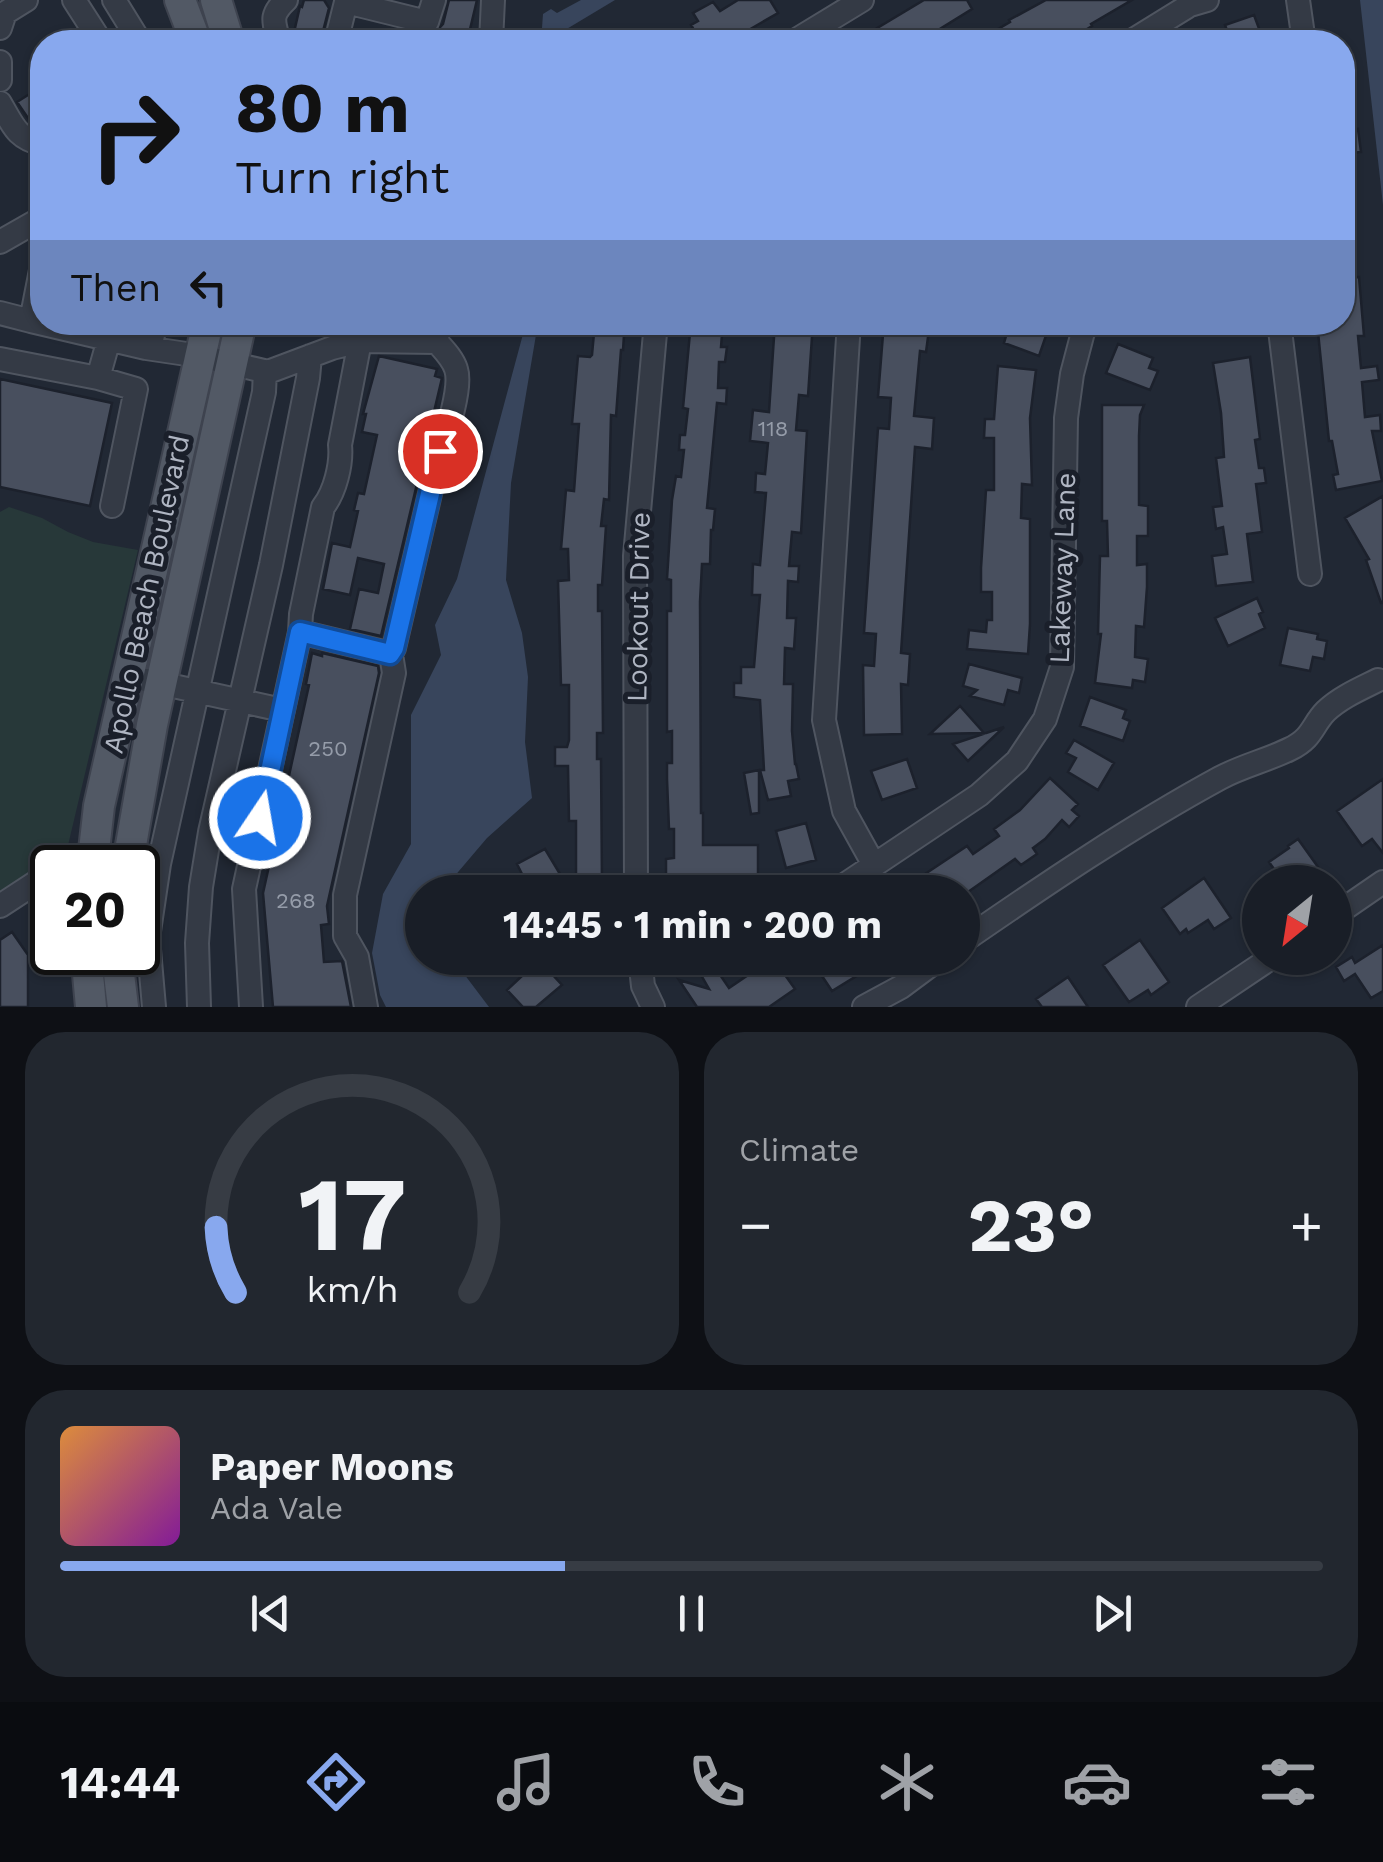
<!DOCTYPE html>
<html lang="en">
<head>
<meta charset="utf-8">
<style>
  :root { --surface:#191e27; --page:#22272f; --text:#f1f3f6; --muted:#9fa2a7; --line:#373c44; --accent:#88a8ee }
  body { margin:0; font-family:"Work Sans",sans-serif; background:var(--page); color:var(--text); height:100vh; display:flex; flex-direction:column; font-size:38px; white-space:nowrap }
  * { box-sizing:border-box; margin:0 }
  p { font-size:32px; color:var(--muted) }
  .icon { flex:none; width:55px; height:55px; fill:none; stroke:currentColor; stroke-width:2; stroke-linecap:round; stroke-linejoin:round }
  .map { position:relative; height:1007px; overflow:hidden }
  .drawer { display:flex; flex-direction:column; gap:25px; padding:25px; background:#0e1015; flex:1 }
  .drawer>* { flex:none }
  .hud { position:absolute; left:30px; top:30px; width:1325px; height:305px; border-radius:40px; box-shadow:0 2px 8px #0004,0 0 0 2px var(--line); background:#88a8ee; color:#111; overflow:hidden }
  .needle { width:65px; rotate:210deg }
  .buttons { position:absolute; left:1242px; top:865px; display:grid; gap:20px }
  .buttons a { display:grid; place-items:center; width:110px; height:110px; border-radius:50%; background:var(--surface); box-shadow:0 2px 8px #0004,0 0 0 2px var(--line); font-size:50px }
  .speed { position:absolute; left:30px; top:845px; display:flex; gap:20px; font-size:50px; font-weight:700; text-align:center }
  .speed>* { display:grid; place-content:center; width:130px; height:130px; border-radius:50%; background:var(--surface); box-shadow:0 2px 8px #0004,0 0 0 2px var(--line); line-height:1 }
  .speed .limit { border:5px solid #111; border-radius:15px; background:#fff; color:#111 }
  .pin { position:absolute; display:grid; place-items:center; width:85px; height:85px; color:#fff; margin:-42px; border:5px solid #fff; border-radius:50%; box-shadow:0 2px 10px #0007 }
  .me { position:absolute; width:110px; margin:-55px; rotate:12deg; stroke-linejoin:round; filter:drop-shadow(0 0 8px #0008) }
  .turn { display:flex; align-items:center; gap:35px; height:210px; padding:0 40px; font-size:45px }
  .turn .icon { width:130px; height:130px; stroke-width:2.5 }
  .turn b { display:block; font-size:70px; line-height:85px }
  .then { display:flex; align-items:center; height:95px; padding:0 40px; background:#0003; gap:20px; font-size:38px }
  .big { font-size:75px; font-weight:700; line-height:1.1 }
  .drawer .card { flex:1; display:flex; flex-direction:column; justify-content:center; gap:15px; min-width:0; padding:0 35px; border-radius:40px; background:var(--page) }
  .drawer .dial { align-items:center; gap:0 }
  .dial svg { height:260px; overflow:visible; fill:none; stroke:var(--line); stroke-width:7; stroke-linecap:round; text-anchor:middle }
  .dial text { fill:var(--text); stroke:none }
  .song { display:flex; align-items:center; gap:30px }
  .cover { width:120px; height:120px; border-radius:15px; background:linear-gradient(135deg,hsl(30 70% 55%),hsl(290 70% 35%)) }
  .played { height:10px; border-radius:5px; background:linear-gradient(90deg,var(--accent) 40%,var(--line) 40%) }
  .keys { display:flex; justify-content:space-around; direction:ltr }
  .heat { display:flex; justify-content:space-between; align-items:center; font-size:55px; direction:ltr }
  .drawer .tiles { flex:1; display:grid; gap:25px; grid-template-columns:1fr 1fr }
  .card:last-child { grid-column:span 2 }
  .trip { position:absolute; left:405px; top:875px; width:575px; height:100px; border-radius:50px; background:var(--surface); box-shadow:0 2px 8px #0004,0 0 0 2px var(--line); font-weight:700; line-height:100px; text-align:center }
  .tab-bar { display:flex; height:160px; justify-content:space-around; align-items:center; background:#0a0c10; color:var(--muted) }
  .tab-bar .icon { width:70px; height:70px }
  .tab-bar .current { color:var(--accent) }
  .tab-bar b { font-size:45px; color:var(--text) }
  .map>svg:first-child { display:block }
  .green { fill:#273839 }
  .water { fill:#38455c }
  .building { fill:#484f5e; stroke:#1c212c; stroke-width:2.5 }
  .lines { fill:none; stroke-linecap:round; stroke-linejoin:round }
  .minor-casing { stroke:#4f5560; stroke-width:26 }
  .major-casing { stroke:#3e434f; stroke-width:34 }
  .minor { stroke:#343a45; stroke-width:22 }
  .major { stroke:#525965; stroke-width:30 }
  .route-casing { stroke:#114b97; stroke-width:25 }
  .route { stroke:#1a73e8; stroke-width:18 }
  .labels { text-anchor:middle; stroke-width:10; stroke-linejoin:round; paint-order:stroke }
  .number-label { font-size:22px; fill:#959ca9 }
  .street-label { font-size:28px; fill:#afb5c2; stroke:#1a1f2a }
</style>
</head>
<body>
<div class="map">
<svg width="1383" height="1007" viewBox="0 0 1383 1007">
  <rect width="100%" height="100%" fill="#212834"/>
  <path class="green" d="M9,507L42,518L68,532L93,542L138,550L65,858L0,896V512Z"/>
  <path class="water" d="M581,0H615L565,30L563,42H541L543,14L551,9L557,13Z
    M1360,0H1383V205Z
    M526,323H538L511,483L506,580L522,633L528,677L525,742L532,798L487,838L453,878L452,892H422V958H452L489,1007H386L380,995L372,953L383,894L411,844V715L441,655L435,625L457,579Z"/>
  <path class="building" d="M304,0H324L329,8L321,39L315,38L314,42H297L300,30L295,28L300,6L302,7Z
    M449,0H477L467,42H431L433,35L443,24Z
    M738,0H770L778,13L728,42H701L691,25L698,21L693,13L713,2L720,11Z
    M924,0H967L972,9L927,37L930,42H854Z
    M1046,0H1132L1091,24L1092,26L1079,34L1076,30L1053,42H976L1010,22L1009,20Z
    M1254,15L1264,42H1231L1225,25Z
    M42,86V118L32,124L17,102Z
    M1358,129L1361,152L1342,154V131Z
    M1359,277L1364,336H1358L1361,368L1377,366L1379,380L1362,382L1365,417L1380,415L1381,431H1372L1382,481L1336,490L1333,475L1338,474L1332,441H1329L1317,322H1342V278Z
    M595,322H622L624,335L623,350H621L616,416L611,415L609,500L604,499L601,526H606L602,585H598V611H602L603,733H597V759H601L602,885H576V821H569L568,766H555V747H567L569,740V685H561L558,581L569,580L568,549H561L566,490L574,491L579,424H572L578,356L590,357L592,355Z
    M691,322H723L721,347H727L725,362H719L718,388H727L726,404L717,403L707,508L715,509L713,530H711L710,564H702L700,602L701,813H703V845H758V891L700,889V892H666V859L674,858V829H669L667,779V763H672V731L667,732V611H671V580L667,579L672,500L676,476L681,477L684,450H679L680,435H685L688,409L683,408Z
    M775,322H813L808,396L799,395L796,430L807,431L801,533L792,532L789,566H799L798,582L788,581L787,618H796L794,649L785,648L784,684H793L792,731L795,764H796L799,779L788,781L791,796L768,800L760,770H764L760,700L734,697V683H741V667H754L760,595H752L753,564L760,565L766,493L755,492L756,473L765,474L768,443L750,441L753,410L769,412Z
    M884,322H922L921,329L929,330L926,352L920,351L914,416L934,418L932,449L915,447L901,653L910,654L908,685L901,684L902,734L864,735L863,665L874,666L876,634L864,633L878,428L889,429L891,398L878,397Z
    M1003,322H1038L1049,327L1039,356L1004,343L1006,336L999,334Z
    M1118,344L1153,358L1149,368L1158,371L1150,390L1106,373Z
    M379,356L437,369L435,376L442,378L381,636L350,629L359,589L378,593L384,564L358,558L350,595L323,589L332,543L350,547L358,511L354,510L358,493L364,494L377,435L362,432L366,414H363Z
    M1250,357L1260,439L1255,440L1259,468H1264L1266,483L1256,484L1262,532L1247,534L1253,582L1216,586L1212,556L1227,554L1223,527L1216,529L1213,507L1222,506L1216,458L1224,457L1221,413L1213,363Z
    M998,366L1036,370L1030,418L1032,485L1022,484L1021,518L1030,519V624L1028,654L967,649L969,630L986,632L987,620H992V592H981V568L986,490H994V438H984L985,419H994Z
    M0,379L112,403L90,506L0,487Z
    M1102,405H1144L1140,415L1139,436V505L1148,506V536H1137V565L1147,564V587L1144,627L1136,626L1135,657L1148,659L1145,682L1133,680L1132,688L1095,683L1101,634H1098L1100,556H1108L1107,521H1102Z
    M1383,496V603H1381L1366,560L1369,559L1345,518Z
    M1257,598L1263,612L1259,614L1265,628L1228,646L1215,618Z
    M1288,628L1318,634L1317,639L1327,641L1324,659L1313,657L1310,671L1280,665Z
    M312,653L322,656V653L378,666L379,673L327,906L329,924L321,925L324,962L342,961L351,1007H273L263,893L309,685L306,684Z
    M969,664L1022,678L1019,693L1008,690L1004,705L970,696L977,690L963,686Z
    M1090,697L1126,710L1123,718L1130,721L1123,741L1080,726Z
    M960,706L984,733L930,734Z
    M1004,727L968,761L953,744Z
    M1074,740L1114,763L1098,790L1068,772L1076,758L1066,753Z
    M907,759L917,788L882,800L871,771Z
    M759,770V813L751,814L744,773Z
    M1050,778L1078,804L1072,810L1079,816L1069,827L1062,820L1045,839L1033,848L1037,854L1021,865L1015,859L968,892H916L910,884L967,846L973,854L999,836L994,829L1020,810Z
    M1383,779V853L1372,839L1362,846L1337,811Z
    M806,823L816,860L786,868L776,831Z
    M1298,839L1323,874L1311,882H1283L1269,862L1289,848L1288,846Z
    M545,849L563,879L531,892L517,864Z
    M1204,878L1231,918L1214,929L1208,920L1188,933L1186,929L1180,934L1162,908Z
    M12,932L28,955V1007H0V940Z
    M1140,940L1169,982L1151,995L1148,990L1129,1002L1103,965Z
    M1383,945V991L1371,998L1355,974L1344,981L1336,967L1352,957L1355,963Z
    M773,958L795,989L769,1007H697L679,980L709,989L697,968L710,960L729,988Z
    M810,958H847L858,975L832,991Z
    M539,960L562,985L536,1007H523L507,990Z
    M1068,977L1088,1007H1042L1036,999Z"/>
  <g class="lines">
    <g class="minor-casing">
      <path id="minor" d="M74,0L101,42
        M114,0L140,42
        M1298,0L1304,42
        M0,28L5,13L26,0
        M279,42C274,22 269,16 286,0
        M336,42L346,2L427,22L434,0
        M491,42L493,0
        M793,42L862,0
        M1130,42L1190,5L1207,0
        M0,62V80
        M0,103C13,125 16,138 42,144
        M0,242L42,218
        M42,265L31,321L146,348L200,356L268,372L332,348L360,341L437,342
        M0,313L31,321
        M849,322L824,720L844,811L874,865
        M1279,322L1310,574
        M109,339L98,378L136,389L112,506
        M150,348L156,322
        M0,359L98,378
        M300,632L391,654L394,648L440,451C447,433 462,387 456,369C453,359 444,350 437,342L438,322
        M146,680L282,710
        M636,892L635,556L656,322
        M834,892L979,795L1017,761L1045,719L1062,667L1066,418L1072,374L1083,332L1090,322
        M0,906L52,872
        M1335,915L1383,882
        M962,942C1046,884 1130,827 1220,778C1242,766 1268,760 1290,749C1313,738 1312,725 1326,711C1341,697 1360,689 1378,680
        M640,958L643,986L653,1007
        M154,1007L148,938L159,864L264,392L265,371
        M199,1007L197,943L201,887L210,832L271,565L308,378L310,356
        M251,1007L244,889L300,632L301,614L323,507C335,492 342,464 340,445L360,341
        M366,1007L357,957L345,936V895L394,673L391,654
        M864,1007L901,987L940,958
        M1198,1007L1271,958"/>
    </g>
    <g class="major-casing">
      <path id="major" d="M180,0L196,42
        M216,0L229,42
        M92,868L99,806L208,322
        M127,868L152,725L241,322
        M86,952L91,1007
        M120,952L119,974L123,1007"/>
    </g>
    <use href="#minor" class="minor"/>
    <use href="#major" class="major"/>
  </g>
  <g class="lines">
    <g class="route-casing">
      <path id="route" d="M260,818L300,632L390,654L394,648L440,451"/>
    </g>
    <use href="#route" class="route"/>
  </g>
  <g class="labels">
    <g class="number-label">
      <text x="773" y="436">118</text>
      <text x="328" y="756">250</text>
      <text x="296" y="908">268</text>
    </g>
    <g class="street-label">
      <text transform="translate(1062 568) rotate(-88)" y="10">Lakeway Lane</text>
      <text transform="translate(146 594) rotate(-78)" y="10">Apollo Beach Boulevard</text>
      <text transform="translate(638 607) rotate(-89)" y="10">Lookout Drive</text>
    </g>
  </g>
</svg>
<div class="buttons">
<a><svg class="needle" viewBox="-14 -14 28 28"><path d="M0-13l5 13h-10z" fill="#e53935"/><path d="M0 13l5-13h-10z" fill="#9fa2a7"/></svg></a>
</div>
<div class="speed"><div class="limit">20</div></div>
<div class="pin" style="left:440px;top:451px;background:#d93025"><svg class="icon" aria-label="arrive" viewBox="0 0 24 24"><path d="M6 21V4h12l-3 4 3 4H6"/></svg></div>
<svg class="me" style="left:260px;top:818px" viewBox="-20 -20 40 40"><circle r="17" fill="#1a73e8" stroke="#fff" stroke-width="3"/><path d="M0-11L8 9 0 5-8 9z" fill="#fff"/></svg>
<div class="trip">14:45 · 1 min · 200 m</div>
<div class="hud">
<div class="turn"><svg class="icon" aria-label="right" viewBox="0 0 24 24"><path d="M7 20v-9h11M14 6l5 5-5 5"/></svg><div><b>80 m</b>Turn right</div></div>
<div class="then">Then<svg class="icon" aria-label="left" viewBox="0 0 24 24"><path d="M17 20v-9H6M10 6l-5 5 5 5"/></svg></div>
</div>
</div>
<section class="drawer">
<div class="tiles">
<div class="card dial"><svg viewBox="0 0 100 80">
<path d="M14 69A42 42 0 1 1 86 69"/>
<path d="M14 69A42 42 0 0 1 8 49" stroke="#88a8ee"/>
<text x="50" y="56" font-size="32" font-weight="700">17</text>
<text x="50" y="72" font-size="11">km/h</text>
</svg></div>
<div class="card"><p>Climate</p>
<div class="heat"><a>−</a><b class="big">23°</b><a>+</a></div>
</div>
<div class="card">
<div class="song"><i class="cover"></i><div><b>Paper Moons</b><p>Ada Vale</p></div></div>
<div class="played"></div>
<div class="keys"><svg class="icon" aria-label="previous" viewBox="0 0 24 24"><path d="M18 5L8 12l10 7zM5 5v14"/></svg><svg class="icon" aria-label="pause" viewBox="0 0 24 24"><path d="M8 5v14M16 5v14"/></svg><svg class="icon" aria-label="next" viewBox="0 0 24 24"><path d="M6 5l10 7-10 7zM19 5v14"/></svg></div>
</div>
</div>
</section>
<nav class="tab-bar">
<b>14:44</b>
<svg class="icon current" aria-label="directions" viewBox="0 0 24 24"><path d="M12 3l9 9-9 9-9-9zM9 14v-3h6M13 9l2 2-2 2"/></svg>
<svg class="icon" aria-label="music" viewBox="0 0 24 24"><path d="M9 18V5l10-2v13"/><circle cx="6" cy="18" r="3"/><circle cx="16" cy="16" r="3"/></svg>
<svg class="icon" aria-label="phone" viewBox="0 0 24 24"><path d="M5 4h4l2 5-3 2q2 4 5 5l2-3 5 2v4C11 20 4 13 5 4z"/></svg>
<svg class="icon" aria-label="climate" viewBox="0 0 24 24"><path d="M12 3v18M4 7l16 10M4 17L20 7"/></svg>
<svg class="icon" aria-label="car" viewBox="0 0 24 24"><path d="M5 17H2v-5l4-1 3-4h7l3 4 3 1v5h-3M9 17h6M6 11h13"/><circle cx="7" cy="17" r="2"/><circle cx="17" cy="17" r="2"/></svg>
<svg class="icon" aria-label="filters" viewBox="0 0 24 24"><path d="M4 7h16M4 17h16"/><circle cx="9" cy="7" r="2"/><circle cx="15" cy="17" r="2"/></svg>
</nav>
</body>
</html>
